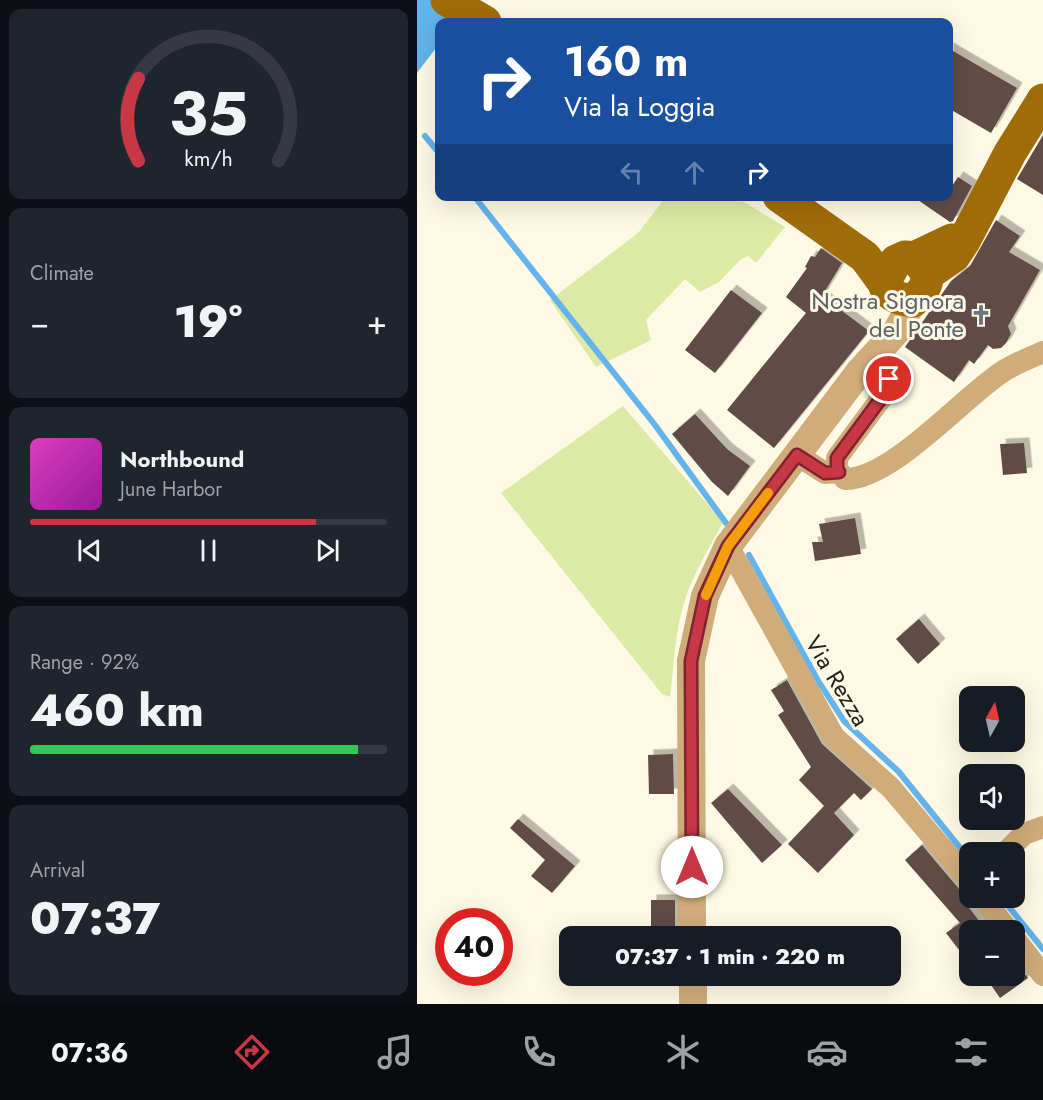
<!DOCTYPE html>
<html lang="en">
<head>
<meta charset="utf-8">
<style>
  :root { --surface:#171b24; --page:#20242c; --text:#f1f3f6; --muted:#9ea1a6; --line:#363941; --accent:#c73746 }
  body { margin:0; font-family:Jost,sans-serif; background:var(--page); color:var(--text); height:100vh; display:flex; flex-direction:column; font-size:22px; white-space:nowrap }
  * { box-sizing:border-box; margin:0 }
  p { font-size:20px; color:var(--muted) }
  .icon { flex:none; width:33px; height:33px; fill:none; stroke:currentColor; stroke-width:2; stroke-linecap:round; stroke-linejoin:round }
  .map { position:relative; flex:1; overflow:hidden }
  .details { display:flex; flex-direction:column; gap:9px; padding:9px; background:#0d0f14; width:417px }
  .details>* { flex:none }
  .hud { position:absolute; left:18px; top:18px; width:518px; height:183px; border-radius:12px; box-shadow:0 6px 24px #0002; background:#1a4fa0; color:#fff; overflow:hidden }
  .needle { width:39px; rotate:8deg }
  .tools { position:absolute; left:542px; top:686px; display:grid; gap:12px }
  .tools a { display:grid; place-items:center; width:66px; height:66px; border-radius:12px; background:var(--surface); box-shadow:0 6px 24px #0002; font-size:30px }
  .speed { position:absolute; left:18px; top:908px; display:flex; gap:12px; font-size:30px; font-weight:700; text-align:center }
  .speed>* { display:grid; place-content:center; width:78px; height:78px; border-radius:50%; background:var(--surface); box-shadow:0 6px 24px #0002; line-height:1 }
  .speed .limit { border:9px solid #d22; background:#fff; color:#111 }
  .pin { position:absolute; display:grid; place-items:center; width:51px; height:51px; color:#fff; margin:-26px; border:3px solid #fff; border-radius:50%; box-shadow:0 2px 6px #0007 }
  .me { position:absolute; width:66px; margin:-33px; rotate:0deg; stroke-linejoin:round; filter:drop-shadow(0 0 4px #0008) }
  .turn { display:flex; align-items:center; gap:21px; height:126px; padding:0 30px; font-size:27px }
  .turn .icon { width:78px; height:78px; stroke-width:2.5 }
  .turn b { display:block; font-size:42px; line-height:51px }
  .lanes { display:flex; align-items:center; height:57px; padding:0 30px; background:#0003; justify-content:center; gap:30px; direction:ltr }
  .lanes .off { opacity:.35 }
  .big { font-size:45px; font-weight:800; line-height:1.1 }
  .details .tile { flex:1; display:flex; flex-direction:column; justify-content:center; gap:9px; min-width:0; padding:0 21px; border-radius:12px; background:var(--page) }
  .details .dial { align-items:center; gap:0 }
  .dial svg { height:156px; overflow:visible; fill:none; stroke:var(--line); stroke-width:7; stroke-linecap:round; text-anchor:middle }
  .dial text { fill:var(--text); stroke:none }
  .song { display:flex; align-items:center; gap:18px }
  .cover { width:72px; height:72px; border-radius:9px; background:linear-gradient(135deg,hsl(310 70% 55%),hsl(300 70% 35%)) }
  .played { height:6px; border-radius:3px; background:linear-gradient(90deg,var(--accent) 80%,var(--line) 80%) }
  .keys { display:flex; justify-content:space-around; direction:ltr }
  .heat { display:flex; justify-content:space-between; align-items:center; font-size:33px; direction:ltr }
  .charge { height:9px; border-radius:4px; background:linear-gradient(90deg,#34c759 92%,var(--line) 0) }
  .trip { position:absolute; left:142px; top:926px; width:342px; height:60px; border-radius:12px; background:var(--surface); box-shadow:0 6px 24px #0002; font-weight:800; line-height:60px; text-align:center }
  .menu { display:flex; height:96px; justify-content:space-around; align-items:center; background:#090b0e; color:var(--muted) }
  .menu .icon { width:42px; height:42px }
  .menu .on { color:var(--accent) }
  .menu b { font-size:27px; color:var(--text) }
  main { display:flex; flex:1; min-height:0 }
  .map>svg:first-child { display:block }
  .green { fill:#dceaa5 }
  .water { fill:#63b3ec }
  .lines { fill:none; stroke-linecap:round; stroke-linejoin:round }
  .stream { stroke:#63b3ec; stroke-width:6 }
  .building { fill:#604c47; filter:url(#shadow) }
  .minor { stroke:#d0ac7a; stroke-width:22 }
  .tertiary { stroke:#d0ac7a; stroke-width:28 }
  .primary { stroke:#a06c09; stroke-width:33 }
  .route-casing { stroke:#81242e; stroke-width:15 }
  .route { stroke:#c73746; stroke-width:10 }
  .slow { stroke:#f59e0b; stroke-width:10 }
  .labels { text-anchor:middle; stroke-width:6; stroke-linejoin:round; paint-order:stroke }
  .worship-label { font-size:24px; fill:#5b616d; stroke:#fef9e4; text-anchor:end }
  .street-label { font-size:24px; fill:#24221a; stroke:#fef9e4 }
</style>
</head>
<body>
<main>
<section class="details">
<div class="tile dial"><svg viewBox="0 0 100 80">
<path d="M14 69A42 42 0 1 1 86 69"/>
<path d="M14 69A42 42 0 0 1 14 27" stroke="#c73746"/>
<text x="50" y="56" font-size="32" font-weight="700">35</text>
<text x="50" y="72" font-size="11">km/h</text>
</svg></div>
<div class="tile"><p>Climate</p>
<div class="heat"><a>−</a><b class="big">19°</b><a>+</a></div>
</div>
<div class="tile">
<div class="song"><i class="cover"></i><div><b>Northbound</b><p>June Harbor</p></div></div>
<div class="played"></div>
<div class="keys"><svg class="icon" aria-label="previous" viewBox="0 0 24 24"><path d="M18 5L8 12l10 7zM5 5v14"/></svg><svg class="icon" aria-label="pause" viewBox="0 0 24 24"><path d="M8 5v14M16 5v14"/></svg><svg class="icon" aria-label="next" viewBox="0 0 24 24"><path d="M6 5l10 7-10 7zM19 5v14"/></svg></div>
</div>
<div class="tile"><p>Range · 92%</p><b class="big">460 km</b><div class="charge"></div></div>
<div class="tile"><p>Arrival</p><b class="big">07:37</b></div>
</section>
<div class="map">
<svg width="626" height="1004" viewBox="0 0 626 1004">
  <defs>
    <filter id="shadow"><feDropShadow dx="5.5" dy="-5.5" stdDeviation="0" flood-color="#0004"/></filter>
  </defs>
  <rect width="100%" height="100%" fill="#fef9e4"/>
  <path class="green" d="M249,197H319L368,227L339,263L331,256L323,260L302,282L283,292L268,279L229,320L234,340L179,367L133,300L221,233Z
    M206,406L306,522C293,547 278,570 269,597C258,628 257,664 253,697L245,694L84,493Z"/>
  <path class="water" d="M0,0H29L28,22H22V44L0,73Z"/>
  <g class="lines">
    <path class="stream" d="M8,136L22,153
      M57,196L238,425L309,523
      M332,555L400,679L427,721L482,772L552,859
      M584,897L626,949"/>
  </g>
  <path class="building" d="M531,48L600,88L574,133L531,108Z
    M626,135V195L600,179Z
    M541,177L555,186L536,221L533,222L495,196H531V192Z
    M579,220L603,236L592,252L623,270L591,326L594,334L589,343L584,348L576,349L571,345L557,364L552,360L537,382L488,347L534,281L553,266Z
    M404,248L425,263L405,296L452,331L357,448L310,410L389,313L369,297L390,268L388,267L394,256L398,257Z
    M314,290L345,313L298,373L268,350Z
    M278,414L310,449L333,466L311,496L295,482L255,434Z
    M607,443L610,473L586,475L583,444Z
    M438,518L444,554L398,561L395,542H406L402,524Z
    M502,619L523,644L501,664L479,639Z
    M370,680L405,744L455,789L444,800L437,793L417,813L437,835L401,873L371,844L407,806L382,780L394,767L361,715L367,711L354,690Z
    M256,754L257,794H232L231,755Z
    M311,789L365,845L345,863L294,803Z
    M101,819L158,866L135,893L114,876L128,860L93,828Z
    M505,845L542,889L552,893L547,901L569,930H552V963L529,933L543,923L488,860Z
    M234,900H258V935H234Z
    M567,975H609L611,978L583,998Z"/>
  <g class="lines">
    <path class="minor" d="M454,359L473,379L471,389L420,458V469L428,479C475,479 544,399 585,372C597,364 613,358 626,352
      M380,455L408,473L422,472
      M311,546L417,737L474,788L552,880
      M589,852L607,834L626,827
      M565,897L591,930
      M597,938L626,975"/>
    <path class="tertiary" d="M275,936L274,661L288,596L311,546L443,371L479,332L496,301
      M276,975V1004"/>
    <path class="primary" d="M30,0L68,22
      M362,196L448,257L467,283
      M498,259C516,275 512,286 496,301C483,299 470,296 467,283L479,261L488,257L497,258L535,240
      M511,274L537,256L547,241L593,153L626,100"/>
  </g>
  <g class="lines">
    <g class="route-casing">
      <path id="route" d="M275,867L274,661L288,596L311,546L380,455L408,473L422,472L420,469V458L471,389L472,379"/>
    </g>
    <use href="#route" class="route"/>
    <path class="slow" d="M289,595L311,546L351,493"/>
  </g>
  <defs>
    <g id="church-bare" transform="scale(1.62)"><path d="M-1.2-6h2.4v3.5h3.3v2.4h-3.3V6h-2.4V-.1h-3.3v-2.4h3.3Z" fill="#6b7280" stroke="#fef9e4" stroke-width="2.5" paint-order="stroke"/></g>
  </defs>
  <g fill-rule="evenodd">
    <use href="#church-bare" x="564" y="315"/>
  </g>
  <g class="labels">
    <g class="worship-label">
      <text x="547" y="309">Nostra Signora<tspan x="547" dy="28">del Ponte</tspan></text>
    </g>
    <g class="street-label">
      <text transform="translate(420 681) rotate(59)" y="8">Via Rezza</text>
    </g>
  </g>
</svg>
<div class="tools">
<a><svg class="needle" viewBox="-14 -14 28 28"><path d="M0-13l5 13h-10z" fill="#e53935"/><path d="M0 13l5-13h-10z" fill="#9ea1a6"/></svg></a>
<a><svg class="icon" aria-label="sound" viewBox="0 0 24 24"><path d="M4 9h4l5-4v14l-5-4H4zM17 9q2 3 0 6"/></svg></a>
<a>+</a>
<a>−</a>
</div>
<div class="speed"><div class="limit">40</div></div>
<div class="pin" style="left:472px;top:379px;background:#d93025"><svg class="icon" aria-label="arrive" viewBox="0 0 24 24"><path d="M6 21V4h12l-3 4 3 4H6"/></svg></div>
<svg class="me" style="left:275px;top:867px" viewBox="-20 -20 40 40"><circle r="19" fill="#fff"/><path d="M0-13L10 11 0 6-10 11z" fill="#c73746"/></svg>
<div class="trip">07:37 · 1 min · 220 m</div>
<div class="hud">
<div class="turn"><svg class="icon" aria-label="right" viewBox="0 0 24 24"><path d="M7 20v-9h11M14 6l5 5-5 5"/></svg><div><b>160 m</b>Via la Loggia</div></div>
<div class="lanes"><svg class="icon off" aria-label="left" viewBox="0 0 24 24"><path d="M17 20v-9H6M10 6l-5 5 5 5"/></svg><svg class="icon off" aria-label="ahead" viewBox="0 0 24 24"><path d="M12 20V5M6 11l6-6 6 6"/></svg><svg class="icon" aria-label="right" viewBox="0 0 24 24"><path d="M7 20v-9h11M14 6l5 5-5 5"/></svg></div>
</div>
</div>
</main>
<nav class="menu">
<b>07:36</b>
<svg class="icon on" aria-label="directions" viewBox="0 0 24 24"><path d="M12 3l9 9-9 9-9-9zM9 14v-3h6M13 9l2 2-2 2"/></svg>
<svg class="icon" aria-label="music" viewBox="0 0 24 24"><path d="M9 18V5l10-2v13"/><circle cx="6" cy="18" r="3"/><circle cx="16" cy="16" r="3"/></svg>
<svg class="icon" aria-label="phone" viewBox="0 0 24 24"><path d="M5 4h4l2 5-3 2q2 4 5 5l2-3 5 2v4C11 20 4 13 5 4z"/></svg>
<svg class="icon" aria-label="climate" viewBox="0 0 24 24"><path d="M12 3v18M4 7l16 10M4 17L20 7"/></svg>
<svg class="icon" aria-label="car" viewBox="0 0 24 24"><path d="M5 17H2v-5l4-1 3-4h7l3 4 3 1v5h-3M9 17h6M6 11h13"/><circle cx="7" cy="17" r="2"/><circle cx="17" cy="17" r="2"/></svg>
<svg class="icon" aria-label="filters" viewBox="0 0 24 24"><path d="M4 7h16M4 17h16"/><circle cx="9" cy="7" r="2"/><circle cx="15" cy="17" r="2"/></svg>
</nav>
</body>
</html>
